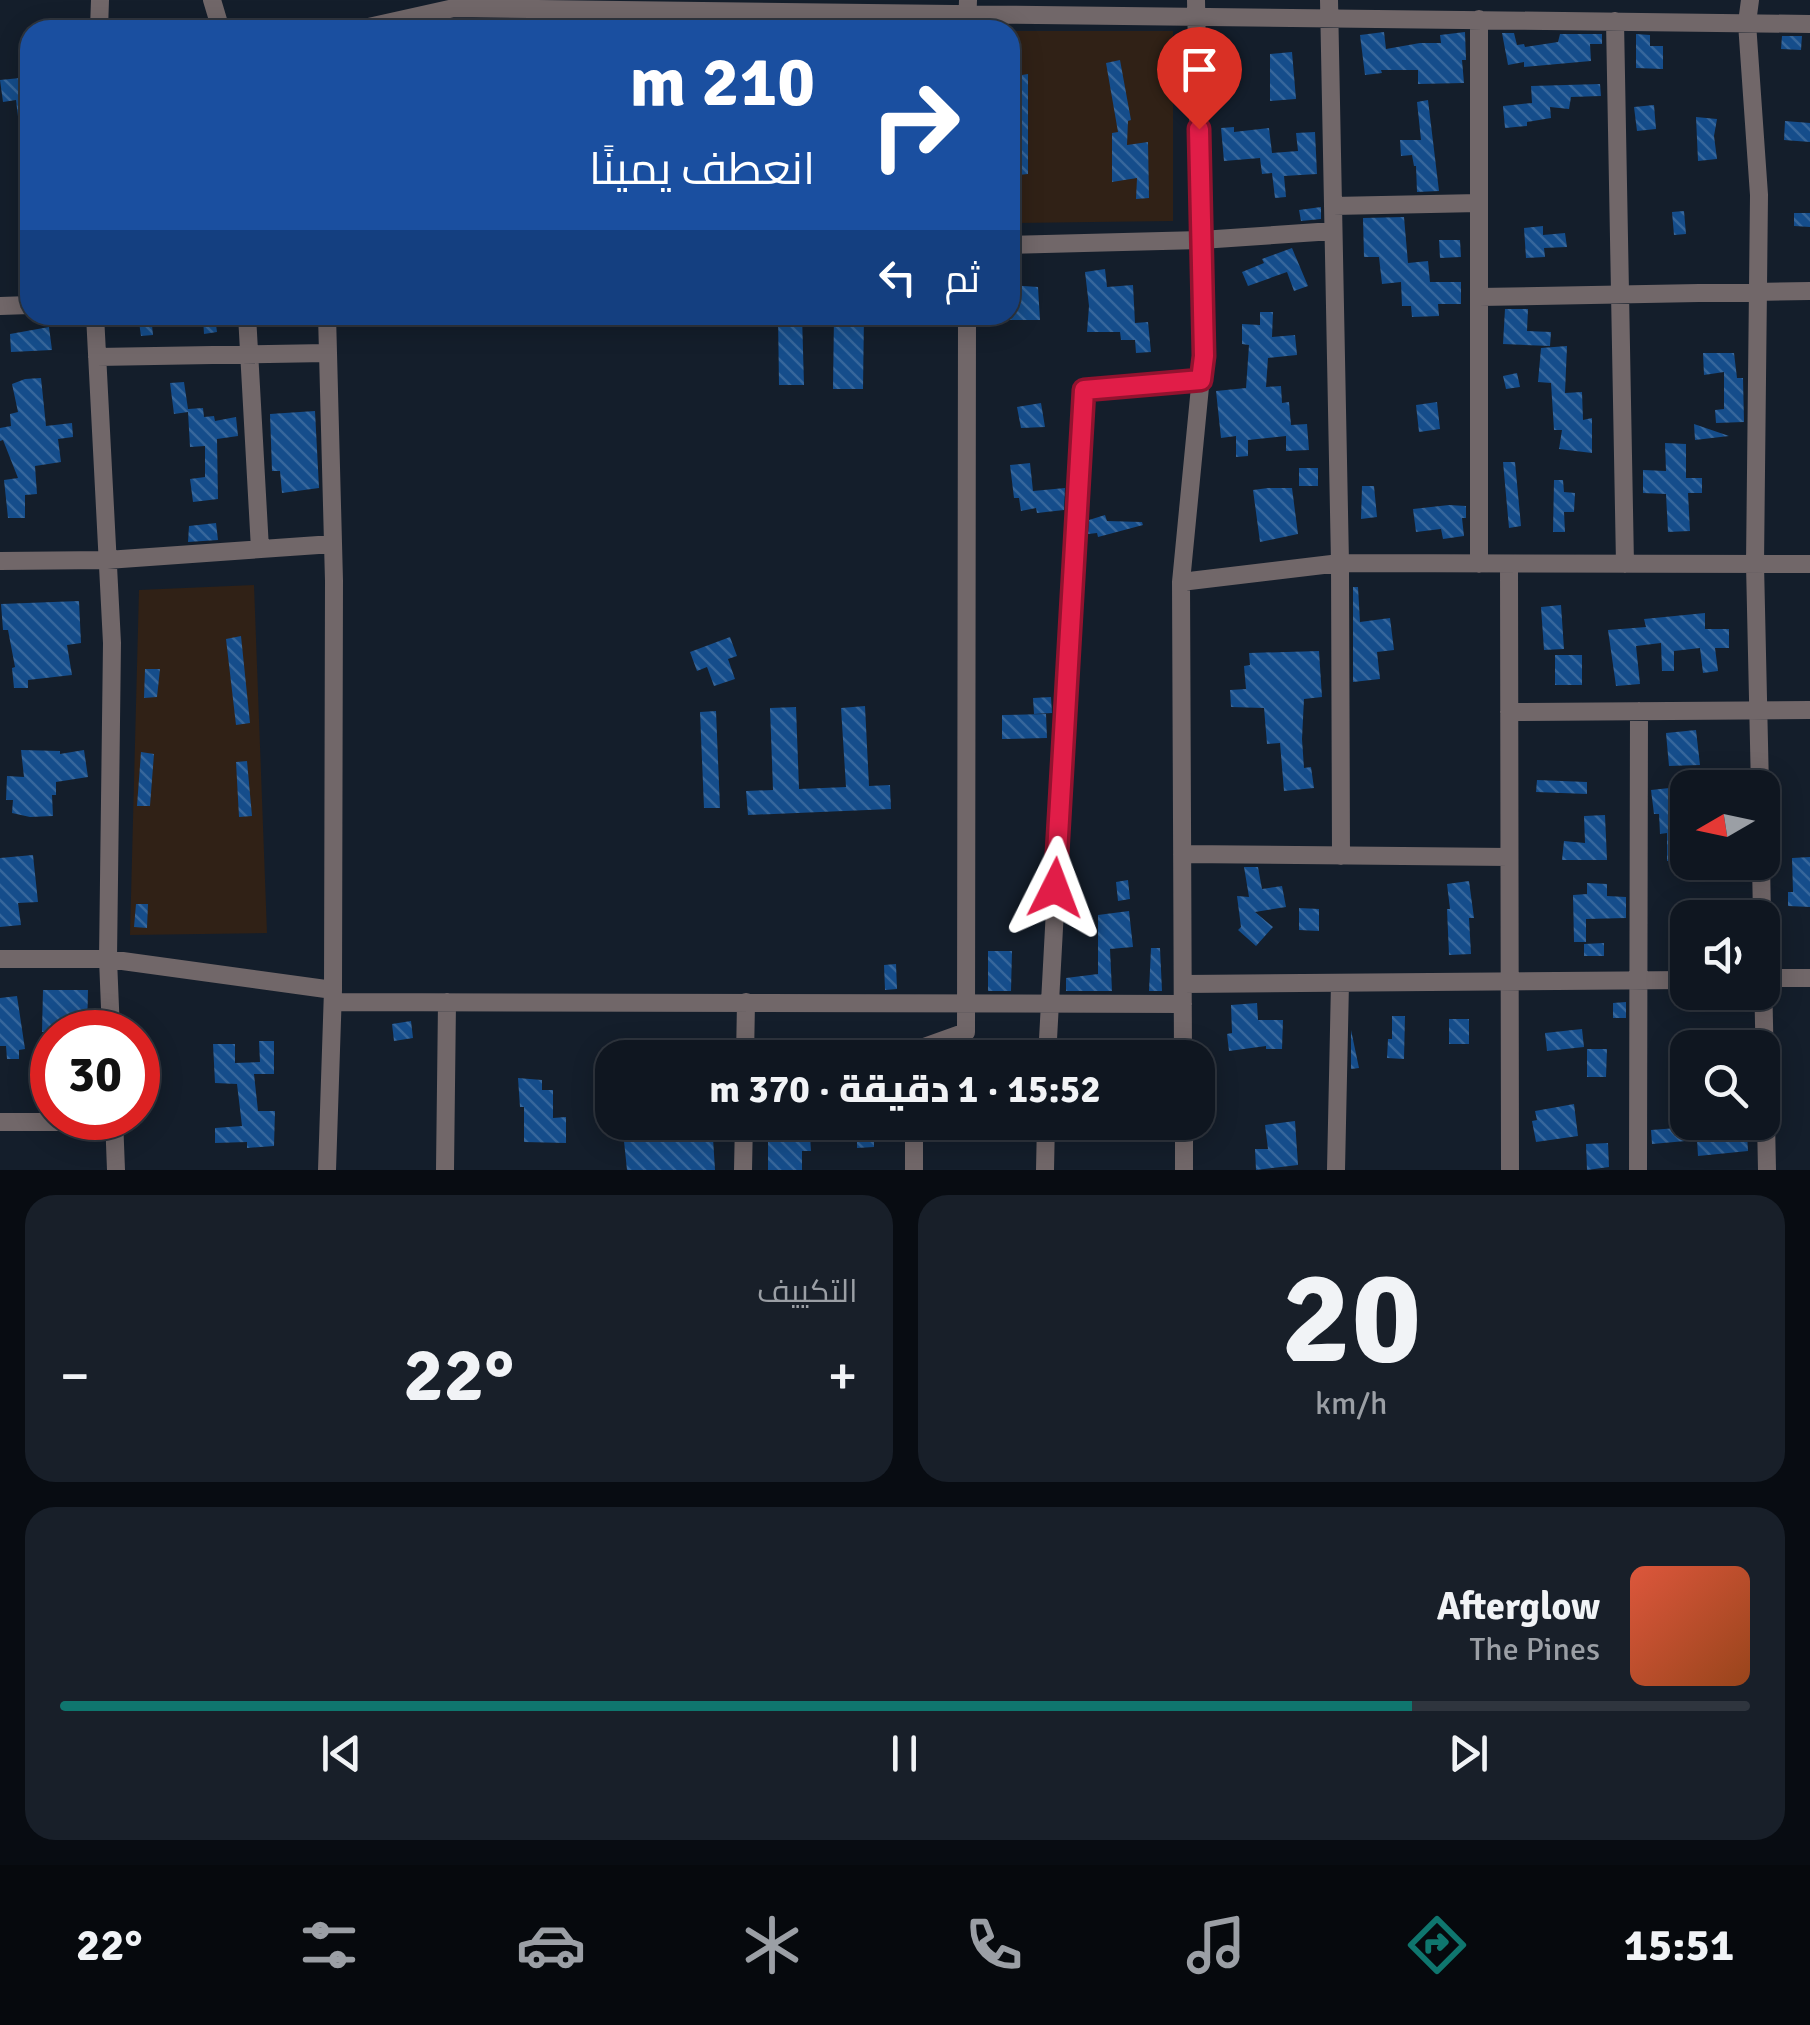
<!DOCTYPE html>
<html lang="ar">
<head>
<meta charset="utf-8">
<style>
  :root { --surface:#0f1620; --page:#181f29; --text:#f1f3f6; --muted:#9b9fa5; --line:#2f353e; --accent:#0f766e }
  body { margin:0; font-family:Signika,Cairo,sans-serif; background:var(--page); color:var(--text); direction:rtl; height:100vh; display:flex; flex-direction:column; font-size:38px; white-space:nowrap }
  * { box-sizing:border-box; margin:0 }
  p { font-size:32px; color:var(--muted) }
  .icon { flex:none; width:55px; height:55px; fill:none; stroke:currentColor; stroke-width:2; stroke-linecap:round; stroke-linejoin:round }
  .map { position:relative; height:1170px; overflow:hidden; direction:ltr }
  .panel { display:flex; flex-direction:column; gap:25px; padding:25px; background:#080c12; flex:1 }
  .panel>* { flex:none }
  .top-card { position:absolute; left:20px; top:20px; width:1000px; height:305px; border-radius:30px; box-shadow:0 5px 25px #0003,0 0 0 2px var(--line); direction:rtl; background:#1a4fa0; color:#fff; overflow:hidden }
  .needle { width:65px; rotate:261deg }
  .tools { position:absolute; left:1670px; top:770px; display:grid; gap:20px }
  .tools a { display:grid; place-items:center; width:110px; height:110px; border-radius:20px; background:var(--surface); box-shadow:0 5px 25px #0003,0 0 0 2px var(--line); font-size:50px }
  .speed { position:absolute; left:30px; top:1010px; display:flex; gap:20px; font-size:50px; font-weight:700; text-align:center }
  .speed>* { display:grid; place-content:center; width:130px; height:130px; border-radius:50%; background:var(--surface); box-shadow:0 5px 25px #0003,0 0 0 2px var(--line); line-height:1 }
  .speed .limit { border:15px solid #d22; background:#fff; color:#111 }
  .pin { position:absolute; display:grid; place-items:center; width:85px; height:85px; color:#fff; margin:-102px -42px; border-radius:50% 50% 50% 0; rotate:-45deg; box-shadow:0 0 10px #0007 }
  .pin .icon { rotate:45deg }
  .me { position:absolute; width:110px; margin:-55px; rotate:3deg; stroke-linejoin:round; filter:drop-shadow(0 0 8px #0008) }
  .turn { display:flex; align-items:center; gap:35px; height:210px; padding:0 40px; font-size:45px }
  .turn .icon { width:130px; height:130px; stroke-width:2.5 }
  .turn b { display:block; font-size:70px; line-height:85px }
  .then { display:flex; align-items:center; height:95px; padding:0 40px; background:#0003; gap:20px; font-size:38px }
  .big { font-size:75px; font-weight:800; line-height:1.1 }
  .panel .widget { flex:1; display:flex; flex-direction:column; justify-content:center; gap:15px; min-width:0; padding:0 35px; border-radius:30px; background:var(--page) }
  .panel .dial { align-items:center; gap:0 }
  .dial b { font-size:130px; line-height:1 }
  .song { display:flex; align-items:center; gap:30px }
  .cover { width:120px; height:120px; border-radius:15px; background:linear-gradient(135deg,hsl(10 70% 55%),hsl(20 70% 35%)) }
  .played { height:10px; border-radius:5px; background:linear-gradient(90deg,var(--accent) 80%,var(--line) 80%) }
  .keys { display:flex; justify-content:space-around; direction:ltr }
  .heat { display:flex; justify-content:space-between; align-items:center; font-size:55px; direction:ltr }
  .panel .tiles { flex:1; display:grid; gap:25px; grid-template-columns:1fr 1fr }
  .widget:last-child { grid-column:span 2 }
  .trip { position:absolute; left:595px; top:1040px; width:620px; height:100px; border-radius:30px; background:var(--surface); box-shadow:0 5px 25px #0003,0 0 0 2px var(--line); font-weight:800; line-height:100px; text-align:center; direction:rtl }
  .menu { display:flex; height:160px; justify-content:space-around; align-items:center; background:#06090d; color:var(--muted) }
  .menu .icon { width:70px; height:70px }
  .menu .selected { color:var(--accent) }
  .menu b { font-size:45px; color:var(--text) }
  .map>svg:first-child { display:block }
  .education { fill:#302116 }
  .building { fill:url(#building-back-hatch) }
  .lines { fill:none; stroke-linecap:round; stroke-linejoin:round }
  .minor { stroke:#716769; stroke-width:18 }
  .route-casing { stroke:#92132f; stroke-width:25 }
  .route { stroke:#e11d48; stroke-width:18 }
</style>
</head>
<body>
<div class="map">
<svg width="1810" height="1170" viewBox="0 0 1810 1170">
  <defs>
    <pattern id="building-back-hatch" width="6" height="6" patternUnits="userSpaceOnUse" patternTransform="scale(2.5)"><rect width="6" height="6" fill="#154d8b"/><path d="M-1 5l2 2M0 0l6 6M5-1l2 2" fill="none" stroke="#37679c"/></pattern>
  </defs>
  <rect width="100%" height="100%" fill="#141e2b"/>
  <path class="education" d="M1010,31H1173V221L1010,223Z
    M254,585L267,933L130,935L139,590Z"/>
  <path class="building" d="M1384,32L1386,49L1420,43H1441L1440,35L1465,32L1466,60H1462L1464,83L1418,84V70H1381L1382,73L1365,75L1360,35Z
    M1502,33H1514L1517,45L1524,44L1525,47L1558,42L1560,34H1602V44H1590L1591,61L1524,67V62L1508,65Z
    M1636,34L1650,35V46H1663V69L1636,68Z
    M1782,36H1802L1801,50L1781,49Z
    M1292,52L1296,99L1270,101V54Z
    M1120,60L1131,120L1128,121L1127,145L1148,142L1149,198L1136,199L1137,178L1112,182V133L1118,132L1106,63Z
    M1028,74V174L1010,176V77Z
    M30,77V148L22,149L16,100L3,102L0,80Z
    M1600,84L1601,96L1571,97L1569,109L1550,107L1551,118L1527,122V126L1505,128L1503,106L1532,103L1531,86Z
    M1428,100L1439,191L1417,192L1416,166H1414L1412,155L1401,156L1400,140H1421L1417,102Z
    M1654,105L1656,129L1637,131L1634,107Z
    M1696,117L1717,119L1714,136L1717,159L1698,161Z
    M1785,121L1810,123V142L1784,140Z
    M1234,127V132L1269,128L1272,153L1298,151L1296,133L1315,132L1317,174L1284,176L1286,197L1275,198L1272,173L1262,174L1260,158L1224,161L1221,128Z
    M1321,207V219L1301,221L1299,210Z
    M1684,211L1686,234L1674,235L1672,212Z
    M1794,213H1810V227L1794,226Z
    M1404,217L1408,263L1428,261L1430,282H1461V304H1438L1439,316L1412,317L1411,306H1402L1401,282L1382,284L1379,257H1364L1363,218Z
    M1543,226V235L1565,233L1567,247L1544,248L1545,257L1526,258L1524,228Z
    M1439,240H1460L1461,257L1440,258Z
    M1292,248L1308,286L1294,291L1287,272L1248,286L1242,272L1264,263L1262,259Z
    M1105,269L1107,287L1133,285L1135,323L1148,322L1151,352L1136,353L1135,340H1121L1120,332H1087L1089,306L1085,272Z
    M1010,285L1038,287L1040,320H1010Z
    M1505,309H1528L1527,331L1551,332L1550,346L1503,344Z
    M1260,312H1273L1272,337L1295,335L1297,355L1268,358L1266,387L1281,386L1282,403L1289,402L1291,425L1307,424L1309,450L1286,451V436L1248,440V456L1236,457V436L1221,438L1216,391L1246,388L1249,345L1242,344V324L1260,325Z
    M138,315H151L153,335L141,336Z
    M778,315H802L804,385H779Z
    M834,315H864L863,389H833Z
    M215,317L217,332L204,334L203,318Z
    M49,327L52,350L11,352L10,334Z
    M1567,346L1565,393L1582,392L1583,420L1592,418V453L1559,449L1562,430H1554L1551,383L1538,382L1541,348Z
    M1703,353H1734L1737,378H1743L1744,422L1716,423L1715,410L1724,409V372L1704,375Z
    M1517,373L1520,387L1506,389L1503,376Z
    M41,378L46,426L72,423L73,437L58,439L61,462L35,466L37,494L25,495V518H8L4,480L18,478L3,440L0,441V428L11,426L10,414L18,412L12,384L25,379Z
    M184,382L188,409L203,408L204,417L214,416L215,421L236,417L238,436L217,439L218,499L193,502L190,479L205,477V446L190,447L188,412L174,414L170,383Z
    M1437,402L1440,429L1419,432L1416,405Z
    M1041,403L1045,427L1021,428L1017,407Z
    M315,411L319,488L282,493L280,471H272L270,414Z
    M1694,424L1729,436L1695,440Z
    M1665,443L1686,444V478H1702V493H1688L1690,531L1668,532L1666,494L1643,493V470L1666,471Z
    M1503,462H1515L1521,526L1509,528Z
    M1030,463L1033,491L1065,488L1064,510L1037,513L1036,508L1021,511L1019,498H1014L1010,465Z
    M1299,468H1318V486H1299Z
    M1554,480H1563L1564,492L1575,493L1574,512H1564L1565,532H1553Z
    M1362,486H1374L1377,517L1361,519Z
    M1268,488H1292L1298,534L1260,542L1253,490Z
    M1449,505L1466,506V518H1462L1464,536L1443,539L1441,529L1416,532L1413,509Z
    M1105,515L1107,521L1142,522L1143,525L1098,537L1097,533L1088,534L1089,520Z
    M216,523L218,540L188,542L189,526Z
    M1353,587H1358L1360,622L1390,618L1394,650L1377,652L1380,679L1353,682Z
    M79,601L81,643L67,645L72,675L28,680V688H14L12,668L15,667L8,630H3L1,604Z
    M1561,605L1564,649L1544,650L1541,607Z
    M1705,613V629H1729V648H1715L1718,671L1703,673L1700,648L1674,651V671H1662L1661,643L1636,646L1640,684L1616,686L1608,630L1646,627L1644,619Z
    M241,636L250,723L236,725L226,639Z
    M730,637L737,656L728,659L735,679L714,686L707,667L697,671L690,652Z
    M1319,651L1322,697L1304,699L1302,739L1304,768L1311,767L1314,788L1284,791L1280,743L1267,744L1264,708L1231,707L1230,690L1246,689L1244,666L1250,665L1249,653Z
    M1555,655H1582V685H1555Z
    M145,669H160L157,697L144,698Z
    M1051,697L1052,713L1034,714L1033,698Z
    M865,706L869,786L890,785L891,809L748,815L746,791L773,790L770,708L796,707L799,789L846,787L841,708Z
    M716,711L720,808H704L700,712Z
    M1046,714L1047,738L1002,739V715Z
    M1696,730L1700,765L1669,766L1666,733Z
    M21,750L60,751V754L84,750L88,777L56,782V795H52L53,816L30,817L12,813L13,800H6L7,776L24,777Z
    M141,752L154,754L150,806H137Z
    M247,761L252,816L239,817L236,762Z
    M1537,780L1587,782V794L1536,792Z
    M1688,786V861H1667V833L1660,834L1659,814H1654L1651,790Z
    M1605,815L1607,860H1562L1564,841L1585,843L1584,816Z
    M33,855L38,902L18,903L21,925L0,927V858Z
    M1810,857V907L1788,906V892H1793L1792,858Z
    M1244,867H1258L1262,889L1282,886L1286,907L1255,912L1273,927L1256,946L1238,930L1241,927L1237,896L1249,897Z
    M1128,880L1130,899L1118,901L1116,882Z
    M1469,881L1474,918H1469L1471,954L1449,955L1447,909H1450L1447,884Z
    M1587,883L1607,884V896L1626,897V918L1586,919V942H1574L1573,895L1587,894Z
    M136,904H148L147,928L134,927Z
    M1299,908L1319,909V931L1299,930Z
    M1129,911L1133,947L1110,949L1112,991H1066V978L1098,974V915Z
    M1604,943V956H1584V944Z
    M1151,948H1160L1162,991H1149Z
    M988,951H1012L1011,991H988Z
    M896,964L897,989L885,990L884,965Z
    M43,990H88L87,1032H42Z
    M17,996L25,1049L19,1050V1059H7L6,1046H0V998Z
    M1626,1002V1018H1613V1003Z
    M1257,1003L1258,1020H1283L1282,1049H1266V1046L1229,1051L1227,1034L1232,1033L1231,1005Z
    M1392,1016H1405L1404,1059L1387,1058L1388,1039H1392Z
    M1449,1019H1469V1044H1449Z
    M411,1021L413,1038L394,1041L392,1024Z
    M1582,1029L1584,1047L1547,1051L1545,1033Z
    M1351,1030L1359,1068L1351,1069Z
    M259,1041H274V1074H254L258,1111H275L274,1146L247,1148V1142L215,1143V1128L242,1126L237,1084L215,1083L213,1044H235V1063L260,1062Z
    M1587,1049H1607L1606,1077H1587Z
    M518,1078L542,1080V1090H553V1118L566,1117V1143L524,1142V1107H520Z
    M1574,1104L1578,1136L1536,1142L1532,1121L1537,1120L1535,1111Z
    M1295,1121L1298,1165L1256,1170L1255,1149H1268L1265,1125Z
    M622,1122H712L715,1170H627Z
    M798,1122H809L811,1151H802V1170H768V1131H798Z
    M1716,1125L1717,1135L1747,1133L1748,1151L1698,1156L1697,1140L1652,1144L1651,1130Z
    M857,1135H874V1147L857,1148Z
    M1608,1143L1609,1167L1587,1170L1586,1144Z"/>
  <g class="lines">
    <path class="minor" d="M212,0L221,30
      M1329,0L1340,563L1341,856
      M1750,0L1747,23L1759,195L1755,564L1760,788
      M1479,19V564
      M1615,21L1625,564
      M99,30L100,0
      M355,30L454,8L1810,24
      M967,30L968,0
      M1333,206L1479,203
      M1010,245L1201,240L1333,231
      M1479,297L1810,291
      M0,306L30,305
      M95,315L112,643L108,959L111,1032
      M247,315L260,549
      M97,357L327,353
      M0,561L107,560L333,544
      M1509,564L1510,1170
      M1181,582L1340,563L1810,564
      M1509,712L1810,710
      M1182,854L1509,857
      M1761,862L1762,918
      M1762,925L1767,1170
      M0,959H108L333,990
      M1762,978H1810
      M1183,984L1688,980
      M333,1002L1183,1004
      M745,1058L746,1002
      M913,1058V1051L966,1032L967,315
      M1047,1058L1083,390L1201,380
      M1183,1058L1181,582L1203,356L1196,0
      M114,1118L116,1170
      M0,1122H114
      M914,1122V1170
      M1184,1122V1170
      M327,1170L333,990L334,581L327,315
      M445,1170L447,1002
      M743,1170L744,1122
      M1045,1170L1046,1122
      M1336,1170L1340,983
      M1638,1170L1639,711"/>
  </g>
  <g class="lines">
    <g class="route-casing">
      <path id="route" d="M1055,888L1084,390L1201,380L1204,356L1199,129"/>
    </g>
    <use href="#route" class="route"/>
  </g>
</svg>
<div class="tools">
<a><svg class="needle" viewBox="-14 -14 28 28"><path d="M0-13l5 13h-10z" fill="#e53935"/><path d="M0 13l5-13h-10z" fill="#9b9fa5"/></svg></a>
<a><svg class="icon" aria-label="sound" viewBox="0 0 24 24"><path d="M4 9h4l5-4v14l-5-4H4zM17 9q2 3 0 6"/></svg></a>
<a><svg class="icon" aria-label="search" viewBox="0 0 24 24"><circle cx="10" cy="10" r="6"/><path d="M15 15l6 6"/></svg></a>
</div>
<div class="speed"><div class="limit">30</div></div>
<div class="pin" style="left:1199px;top:129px;background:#d93025"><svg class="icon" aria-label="arrive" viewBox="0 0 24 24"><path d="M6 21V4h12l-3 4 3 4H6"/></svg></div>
<svg class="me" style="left:1055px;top:888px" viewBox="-20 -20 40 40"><path d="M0-17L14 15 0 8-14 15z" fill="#e11d48" stroke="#fff" stroke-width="4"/></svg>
<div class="trip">15:52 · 1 دقيقة · 370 m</div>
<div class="top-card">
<div class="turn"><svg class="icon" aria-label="right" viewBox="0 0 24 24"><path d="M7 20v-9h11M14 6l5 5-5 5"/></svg><div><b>210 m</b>انعطف يمينًا</div></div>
<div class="then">ثم<svg class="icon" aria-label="left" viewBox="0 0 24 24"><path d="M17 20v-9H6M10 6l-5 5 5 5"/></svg></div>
</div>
</div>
<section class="panel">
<div class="tiles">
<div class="widget dial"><b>20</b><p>km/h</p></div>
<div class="widget"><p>التكييف</p>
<div class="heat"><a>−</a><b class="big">22°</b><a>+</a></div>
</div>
<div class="widget">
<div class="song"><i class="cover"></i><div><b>Afterglow</b><p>The Pines</p></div></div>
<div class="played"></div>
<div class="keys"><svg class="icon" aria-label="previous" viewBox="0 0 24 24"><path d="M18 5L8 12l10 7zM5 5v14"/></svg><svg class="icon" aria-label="pause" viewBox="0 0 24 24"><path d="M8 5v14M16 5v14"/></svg><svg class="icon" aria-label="next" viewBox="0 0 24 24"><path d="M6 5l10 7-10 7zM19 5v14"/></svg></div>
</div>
</div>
</section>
<nav class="menu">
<b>15:51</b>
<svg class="icon selected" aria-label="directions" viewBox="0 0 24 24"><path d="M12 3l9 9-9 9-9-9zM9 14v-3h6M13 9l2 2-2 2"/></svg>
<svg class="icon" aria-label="music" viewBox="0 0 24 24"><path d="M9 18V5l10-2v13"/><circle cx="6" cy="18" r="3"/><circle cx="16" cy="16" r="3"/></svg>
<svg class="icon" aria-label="phone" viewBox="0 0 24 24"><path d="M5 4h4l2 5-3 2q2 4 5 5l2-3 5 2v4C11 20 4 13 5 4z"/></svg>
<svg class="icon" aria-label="climate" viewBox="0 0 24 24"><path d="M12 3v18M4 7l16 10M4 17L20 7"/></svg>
<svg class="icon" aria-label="car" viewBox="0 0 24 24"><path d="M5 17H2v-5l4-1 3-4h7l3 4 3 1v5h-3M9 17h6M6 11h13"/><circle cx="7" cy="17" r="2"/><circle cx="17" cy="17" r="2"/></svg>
<svg class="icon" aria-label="filters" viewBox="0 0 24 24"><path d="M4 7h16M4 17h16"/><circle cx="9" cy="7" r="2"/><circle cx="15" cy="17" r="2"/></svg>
<b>22°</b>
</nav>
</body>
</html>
